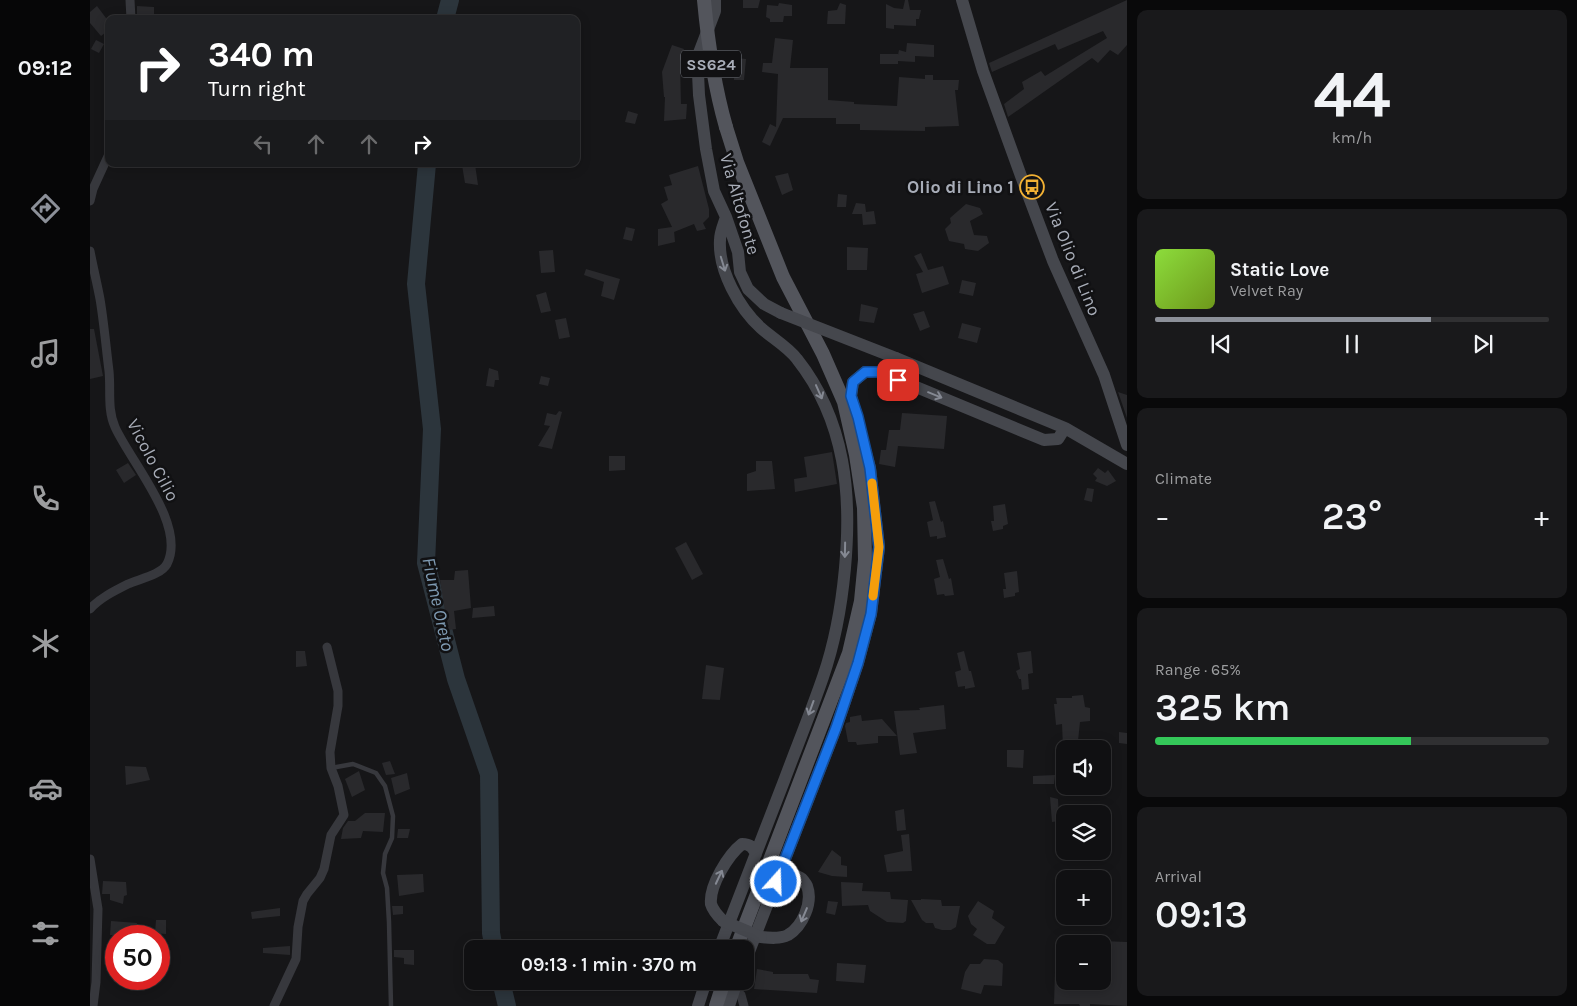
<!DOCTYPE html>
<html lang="en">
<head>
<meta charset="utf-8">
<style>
  :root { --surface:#101012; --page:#19191b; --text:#f1f3f6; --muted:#9c9d9f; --line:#303032; --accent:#8c9099 }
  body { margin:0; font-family:Karla,sans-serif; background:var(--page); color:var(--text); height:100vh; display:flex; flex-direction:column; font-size:19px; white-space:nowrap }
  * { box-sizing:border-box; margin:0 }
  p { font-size:16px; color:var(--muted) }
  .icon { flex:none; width:28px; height:28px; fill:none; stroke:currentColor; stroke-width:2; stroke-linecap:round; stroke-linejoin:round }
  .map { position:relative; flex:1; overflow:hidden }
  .side { display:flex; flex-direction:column; gap:10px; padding:10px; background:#09090a; width:450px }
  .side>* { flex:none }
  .banner { position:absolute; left:15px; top:15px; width:475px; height:152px; border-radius:10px; box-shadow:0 2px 12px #0003,0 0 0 1px var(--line); background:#202124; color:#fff; overflow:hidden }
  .tools { position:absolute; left:966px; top:740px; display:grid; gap:10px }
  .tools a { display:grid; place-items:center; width:55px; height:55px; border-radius:10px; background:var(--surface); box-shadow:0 2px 12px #0003,0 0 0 1px var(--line); font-size:25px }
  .speed { position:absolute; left:15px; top:925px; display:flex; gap:10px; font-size:25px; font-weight:700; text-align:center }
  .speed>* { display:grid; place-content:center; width:65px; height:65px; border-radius:50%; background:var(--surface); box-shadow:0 2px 12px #0003,0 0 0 1px var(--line); line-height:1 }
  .speed .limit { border:8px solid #d22; background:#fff; color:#111 }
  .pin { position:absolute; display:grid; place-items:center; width:42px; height:42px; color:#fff; margin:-21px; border-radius:10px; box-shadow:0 2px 8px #0006 }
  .me { position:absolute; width:55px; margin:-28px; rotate:20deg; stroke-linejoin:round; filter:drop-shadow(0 0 4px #0008) }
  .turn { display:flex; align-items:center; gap:18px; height:105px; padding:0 20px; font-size:22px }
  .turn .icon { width:65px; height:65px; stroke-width:2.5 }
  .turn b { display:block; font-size:35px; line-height:42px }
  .lanes { display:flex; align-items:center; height:48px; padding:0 20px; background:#0003; justify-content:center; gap:25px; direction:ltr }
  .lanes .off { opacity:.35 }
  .big { font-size:38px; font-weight:600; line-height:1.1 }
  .side .card { flex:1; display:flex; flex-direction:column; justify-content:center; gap:8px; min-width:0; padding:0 18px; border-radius:10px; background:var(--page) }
  .side .dial { align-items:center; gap:0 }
  .dial b { font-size:65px; line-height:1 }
  .song { display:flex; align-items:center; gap:15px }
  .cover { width:60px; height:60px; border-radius:8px; background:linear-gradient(135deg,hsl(90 70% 55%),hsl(80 70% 35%)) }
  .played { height:5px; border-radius:2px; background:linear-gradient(90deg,var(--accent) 70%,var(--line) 70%) }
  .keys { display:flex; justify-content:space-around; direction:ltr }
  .heat { display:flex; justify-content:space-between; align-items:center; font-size:28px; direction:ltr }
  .charge { height:8px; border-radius:4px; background:linear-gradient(90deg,#34c759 65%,var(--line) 0) }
  .trip { position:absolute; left:374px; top:940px; width:290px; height:50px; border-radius:10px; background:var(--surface); box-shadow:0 2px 12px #0003,0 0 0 1px var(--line); font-weight:600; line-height:50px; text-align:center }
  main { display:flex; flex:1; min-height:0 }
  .tab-bar { display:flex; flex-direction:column; width:90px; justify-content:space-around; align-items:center; background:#060607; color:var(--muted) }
  .tab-bar .icon { width:35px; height:35px }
  .tab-bar .current { color:var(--accent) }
  .tab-bar b { font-size:22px; color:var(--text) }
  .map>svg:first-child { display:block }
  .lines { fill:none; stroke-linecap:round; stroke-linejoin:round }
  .river { stroke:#2c353c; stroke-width:18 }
  .building { fill:#29292c }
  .lane { stroke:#37383d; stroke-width:4.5 }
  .street { stroke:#37383d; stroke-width:9 }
  .secondary { stroke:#45474d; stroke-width:12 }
  .primary { stroke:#53555c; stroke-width:14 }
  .secondary-bridge { stroke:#45474d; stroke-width:12 }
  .primary-bridge { stroke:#53555c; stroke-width:14 }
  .oneway { stroke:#858993 }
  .route-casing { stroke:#114b97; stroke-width:12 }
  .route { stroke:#1a73e8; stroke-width:9 }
  .slow { stroke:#f59e0b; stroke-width:9 }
  .labels { text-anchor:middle; stroke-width:5; stroke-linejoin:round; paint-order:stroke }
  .shield { fill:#111113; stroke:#7b7e86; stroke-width:1 }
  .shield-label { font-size:16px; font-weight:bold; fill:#a8adb8 }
  .poi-label { font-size:18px; font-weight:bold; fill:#a8adb8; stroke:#111113; text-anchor:end }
  .street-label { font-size:18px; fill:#a8adb8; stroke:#111113 }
  .water-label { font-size:19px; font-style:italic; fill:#7f9bb3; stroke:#111113 }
</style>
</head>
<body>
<main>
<nav class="tab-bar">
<b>09:12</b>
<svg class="icon current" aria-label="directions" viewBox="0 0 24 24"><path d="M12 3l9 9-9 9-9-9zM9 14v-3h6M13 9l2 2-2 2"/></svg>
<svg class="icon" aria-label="music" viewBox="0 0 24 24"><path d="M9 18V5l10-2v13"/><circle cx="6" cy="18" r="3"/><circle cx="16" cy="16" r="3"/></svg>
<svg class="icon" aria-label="phone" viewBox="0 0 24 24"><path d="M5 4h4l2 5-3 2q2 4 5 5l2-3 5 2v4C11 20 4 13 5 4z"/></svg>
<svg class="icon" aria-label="climate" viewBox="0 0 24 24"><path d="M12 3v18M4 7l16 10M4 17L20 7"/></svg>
<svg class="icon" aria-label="car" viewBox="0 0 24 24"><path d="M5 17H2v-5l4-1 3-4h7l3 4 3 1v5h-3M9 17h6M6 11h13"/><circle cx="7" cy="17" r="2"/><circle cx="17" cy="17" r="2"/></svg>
<svg class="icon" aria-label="filters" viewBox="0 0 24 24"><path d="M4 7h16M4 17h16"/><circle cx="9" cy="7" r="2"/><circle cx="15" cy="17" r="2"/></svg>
</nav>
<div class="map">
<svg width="1037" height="1006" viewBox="0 0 1037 1006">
  <rect width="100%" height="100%" fill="#161618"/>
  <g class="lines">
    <path class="river" d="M355,19L360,0
      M337,164L326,284L342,429L336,563L366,679L399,774L401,933L404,949
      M411,981L417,1006"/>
  </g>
  <path class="building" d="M653,0H670L668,8H653Z
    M815,0H818L820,10H831L829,19H826V26L804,25V29L796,28V4L804,8L813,9Z
    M1037,0V45L1028,55L1020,50L1008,63L1002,58L918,117L914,104L934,89L932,82L951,71L955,76L1017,38L1013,31L968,50L965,44L902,72L899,63Z
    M689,3L702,5V16H694L693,22H680V19L676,17L677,5L688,6Z
    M750,3L756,5L755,24H737L738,11L747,10Z
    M7,6L19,22V30L11,36L0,23V12Z
    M47,6L64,7V19H47Z
    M685,38L703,40L700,68H738V100L764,102V104L807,106L809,77L835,79V75H843V80H869L868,90H865L869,126L835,127V131L770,130V124H746V118H693L680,146L672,142L680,124L686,127L688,74L672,72L673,63H682Z
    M6,40L14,44L9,53L1,49Z
    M817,43L844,45V57L825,56V62L808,61V64H790V54H808V55L809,50L816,52Z
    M582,45L594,49L590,62L591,104H597L596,119L574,121L575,97H574L572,72Z
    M645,58L656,59L654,80H644Z
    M538,111L548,114L545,124L535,122Z
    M385,164L388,185L375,183L372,165Z
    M608,166L619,209V217L613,223L616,229L607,231L604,224L584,232V231L585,242L568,246V229L582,227L571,204L578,200L574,187L582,185L579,175Z
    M698,173L703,190L692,195L685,176Z
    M748,194L757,195L756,207H747Z
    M766,203L775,204L776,212L784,211L786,224L773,225L772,214H762Z
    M876,204L890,208L893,214L880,221L884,235L897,236L899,243L888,251L875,249L874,244L859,241L855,229L861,223L860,218Z
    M536,227L545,229L542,241L533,239Z
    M757,247L778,248L777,270H757Z
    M463,250L465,272L451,273L449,251Z
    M831,253L838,270L853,266L859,284L832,293L826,274L833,272L824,256Z
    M496,269L530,279L524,300L511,296L514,282L494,275Z
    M872,280L886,283L883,296L869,293Z
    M456,292L461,311L451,313L446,295Z
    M771,304L788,308L784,323L769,321Z
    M834,311L840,327L830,331L823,314Z
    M476,318L480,337L469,339L465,320Z
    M872,323L891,328L887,343L868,338Z
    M0,329H4L13,376L0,379Z
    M399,368L408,371L409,380H405L404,387L396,386Z
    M451,376L460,378L458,386L449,384Z
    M1028,392L1037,395V418L1036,415Z
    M469,411L472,412L462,449L448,446L460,426L454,425L457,413L466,415Z
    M812,413L857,416L854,449L808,446L805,467L789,464L791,450H796L799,430H810Z
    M742,452L747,484L705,492L704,479L717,477L714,457Z
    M519,456H535V470L519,471Z
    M666,461H682L685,489L657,491V474L666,471Z
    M38,463L46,475L34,483L26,470Z
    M1008,468L1015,473L1018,470L1026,481L1017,486L1005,481L1007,478L1003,474Z
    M997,488L1004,489L1002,502L994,500Z
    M845,501L851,522L853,521L856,537L847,539V536L840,537L837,522L843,520L839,502Z
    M915,504L918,524L913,526V529L903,531L901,521H904L903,506Z
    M596,542L613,574L602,580L585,548Z
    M853,559L859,579L861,578L864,595L855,596L854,594L847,595L844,579L850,577L846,560Z
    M378,570L381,608L364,611L366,629L358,630L350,580H364L365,571Z
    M927,571L929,592L925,593V596L914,598L913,589H916L914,573Z
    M404,606L405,616L382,618L383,608Z
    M206,651H215L217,666L206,667Z
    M874,651L879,671H881L885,687L875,689V686L868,687L865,672L871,670L867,653Z
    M941,651L943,673L938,674L939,689L932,690L931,679H929L926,671L930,669L927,653Z
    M616,665L634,668L630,700L612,699Z
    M993,695L995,707L1000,708V721L990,722L988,741L980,739L981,747H973L972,724L966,725L964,704H967L966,698H982V696Z
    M854,705L856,729L823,733L827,753L810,755L804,711L830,710L829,708Z
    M771,715L772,721L792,719L807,736H788V743L767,745L766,742H758L755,726L756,723L760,722V717Z
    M1029,732L1037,733V744L1029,743Z
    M917,750H934L933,768L917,767Z
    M300,761L305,774L296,775L292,763Z
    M35,766L56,767L60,780L36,785Z
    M269,771L275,790L262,797L255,779Z
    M317,773L320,789L305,795L301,778Z
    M965,775L964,784H943V776Z
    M960,797L968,799L969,821L962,822Z
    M814,809L816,830L807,831L805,811Z
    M275,813H295L293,832L273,831L271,838L251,839L253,828L258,821H265Z
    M308,829H320L318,838H307Z
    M819,834L822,871L797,872L794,855L813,851L811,835Z
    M742,850L751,857V865L757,866V877L742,876L728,872Z
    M333,874L334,892L309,896L307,875Z
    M13,881L36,882L37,895L34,896L33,904L20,900V894H12Z
    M751,882L773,883L772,891L800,892L801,899L818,900L816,921L813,923L797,922L780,911L778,905L752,906Z
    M831,899L851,900L852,906H870L866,927L861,930H852L845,928L843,923H836L832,920L821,900H831Z
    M738,901L748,902L745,915L736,913Z
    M888,901L904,911L902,918L915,927L905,944H897L883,935L887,929L881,924L878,916Z
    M302,906H313V914L303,915Z
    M190,908V916L162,919L161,912Z
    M66,920H76V934L65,933Z
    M21,921L47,923L45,936L20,935Z
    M966,940H975V981H1012V941L1037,942V1006L1000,1004V1006H990L989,1004H964Z
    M200,946V955L173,953V948Z
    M304,950H324V965L314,964V958L304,957Z
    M894,959L908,960L913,964L912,986L894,985L891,994L871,989L875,972L880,964H890Z
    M747,963L776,965L774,983L746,981Z
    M667,969L683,972V974H718L720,979L729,980L727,993L664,989Z"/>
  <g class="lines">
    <path class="lane" d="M241,768L263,764L286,773L295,786L303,816L302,838L295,854L293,873L297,888L299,922L301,1006"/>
    <path class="street" d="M40,0L41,19
      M0,201L3,189L19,154
      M0,251C3,267 7,283 10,299C14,323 16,347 19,371C21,390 17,409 25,427C40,461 97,525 77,564C71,575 49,579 38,584C24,591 10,598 0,609
      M0,859L8,909L6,982L3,1006
      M644,989L651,995L654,1006
      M184,1006L206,959L208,927L213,901L217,894L230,878L234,869L241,835L254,815L248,786L241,768L240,752L248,706V691L237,647"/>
    <path class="secondary" d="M625,0V11L609,53L608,73L609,95L616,149L624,191L636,217L648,252L650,272L658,289L674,304L691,313
      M872,0L893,71L931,176L963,261L1014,375L1037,445
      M806,358L975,428L1037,464
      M633,921C628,916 623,911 621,904C619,886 638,855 652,844C660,844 663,847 666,854
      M671,937C680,938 690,939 698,935C713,926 723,902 717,886C715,883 713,878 709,877C702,874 693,879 686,882
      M629,949C651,893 672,837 694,781C707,746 721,712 733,677C754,616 764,523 752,460C745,423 730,388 707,359C698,347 682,338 671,328C649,308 628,270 630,240C630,232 634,224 636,217
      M655,962L746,728L768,663L781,614L789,547L780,468L761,396L763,382L775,372H790L954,440L968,439L975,428
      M608,1006L616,981
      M639,1006L647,981"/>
    <path class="primary" d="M636,127L647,162L693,277L733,354L754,402L766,455L774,508L775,560L771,601L759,653L646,949
      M626,1006L634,981"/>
    <path class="secondary-bridge" d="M691,313L806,358
      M633,921L671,937"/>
    <path class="primary-bridge" d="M614,0C618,43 624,85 636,127"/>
  </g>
  <defs><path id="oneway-shaft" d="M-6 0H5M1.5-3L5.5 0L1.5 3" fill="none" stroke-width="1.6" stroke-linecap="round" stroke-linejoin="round" transform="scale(1.25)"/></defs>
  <g class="oneway">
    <use href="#oneway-shaft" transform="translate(633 264) rotate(73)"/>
    <use href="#oneway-shaft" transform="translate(729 392) rotate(66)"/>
    <use href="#oneway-shaft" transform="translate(845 395) rotate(22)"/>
    <use href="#oneway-shaft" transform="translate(755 550) rotate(91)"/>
    <use href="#oneway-shaft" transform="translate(721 708) rotate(110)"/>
    <use href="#oneway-shaft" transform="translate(629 877) rotate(-65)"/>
    <use href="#oneway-shaft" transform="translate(714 915) rotate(113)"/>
  </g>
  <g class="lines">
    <g class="route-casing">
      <path id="route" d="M686,882L746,728L768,663L781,614L789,547L780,468L768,417L761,396L763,382L775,372H790L808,380"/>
    </g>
    <use href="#route" class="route"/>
    <path class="slow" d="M782,483L789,547L783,596"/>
  </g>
  <defs>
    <g id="bus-ring" transform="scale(1.25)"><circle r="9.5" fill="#111113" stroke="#f2b134" stroke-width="1.5"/><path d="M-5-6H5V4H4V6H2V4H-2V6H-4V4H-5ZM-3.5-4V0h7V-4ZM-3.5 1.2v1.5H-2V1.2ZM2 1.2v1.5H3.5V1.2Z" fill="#f2b134"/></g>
  </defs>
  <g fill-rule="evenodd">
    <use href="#bus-ring" x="942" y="187"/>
  </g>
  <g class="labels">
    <rect class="shield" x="591" y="50.5" width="60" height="27" rx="4"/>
    <g class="shield-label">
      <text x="621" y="70">SS624</text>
    </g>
    <g class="poi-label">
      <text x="924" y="193">Olio di Lino 1</text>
    </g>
    <g class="street-label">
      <text transform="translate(650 204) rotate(74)" y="6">Via Altofonte</text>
      <text transform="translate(983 259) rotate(68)" y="6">Via Olio di Lino</text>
      <text transform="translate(63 460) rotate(62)" y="6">Vicolo Cilio</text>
    </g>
    <g class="water-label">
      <text transform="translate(349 604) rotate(78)" y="7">Fiume Oreto</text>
    </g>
  </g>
</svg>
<div class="tools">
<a><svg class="icon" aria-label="sound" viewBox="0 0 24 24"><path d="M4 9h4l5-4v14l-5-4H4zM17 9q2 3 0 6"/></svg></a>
<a><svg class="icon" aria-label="layers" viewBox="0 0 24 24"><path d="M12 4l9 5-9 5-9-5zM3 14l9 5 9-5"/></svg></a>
<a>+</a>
<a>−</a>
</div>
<div class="speed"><div class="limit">50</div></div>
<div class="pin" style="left:808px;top:380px;background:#d93025"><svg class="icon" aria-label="arrive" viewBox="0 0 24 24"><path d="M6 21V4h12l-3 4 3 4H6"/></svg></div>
<svg class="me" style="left:686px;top:882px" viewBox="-20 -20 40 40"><circle r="17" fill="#1a73e8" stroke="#fff" stroke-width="3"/><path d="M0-11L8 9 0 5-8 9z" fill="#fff"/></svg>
<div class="trip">09:13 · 1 min · 370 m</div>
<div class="banner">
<div class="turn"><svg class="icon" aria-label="right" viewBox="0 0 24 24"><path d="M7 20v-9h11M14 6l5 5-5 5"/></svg><div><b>340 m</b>Turn right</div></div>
<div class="lanes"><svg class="icon off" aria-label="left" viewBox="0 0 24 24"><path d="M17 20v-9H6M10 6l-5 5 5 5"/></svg><svg class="icon off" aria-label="ahead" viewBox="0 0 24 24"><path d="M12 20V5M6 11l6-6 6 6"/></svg><svg class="icon off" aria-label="ahead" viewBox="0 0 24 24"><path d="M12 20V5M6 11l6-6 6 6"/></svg><svg class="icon" aria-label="right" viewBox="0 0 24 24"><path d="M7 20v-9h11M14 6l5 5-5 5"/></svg></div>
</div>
</div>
<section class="side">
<div class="card dial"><b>44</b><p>km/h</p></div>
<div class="card">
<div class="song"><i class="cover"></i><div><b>Static Love</b><p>Velvet Ray</p></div></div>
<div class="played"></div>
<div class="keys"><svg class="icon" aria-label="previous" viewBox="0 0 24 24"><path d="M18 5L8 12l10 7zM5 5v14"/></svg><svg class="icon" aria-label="pause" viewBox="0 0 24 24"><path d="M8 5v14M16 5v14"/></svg><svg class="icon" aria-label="next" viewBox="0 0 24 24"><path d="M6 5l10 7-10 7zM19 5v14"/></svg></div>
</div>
<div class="card"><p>Climate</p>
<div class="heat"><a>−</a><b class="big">23°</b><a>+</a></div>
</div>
<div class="card"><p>Range · 65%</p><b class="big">325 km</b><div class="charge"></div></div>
<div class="card"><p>Arrival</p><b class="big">09:13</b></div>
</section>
</main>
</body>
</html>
